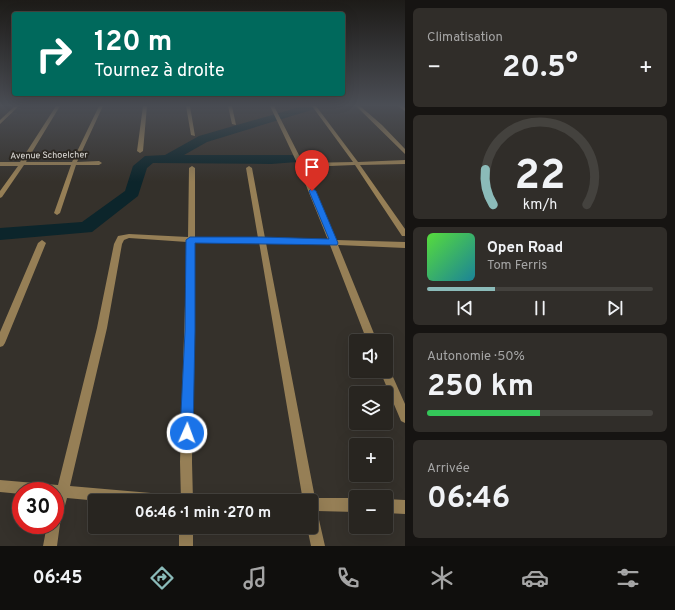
<!DOCTYPE html>
<html lang="fr">
<head>
<meta charset="utf-8">
<style>
  :root { --surface:#282520; --page:#302d29; --text:#f1f3f6; --muted:#a5a5a5; --line:#44423e; --accent:#8bbbb9 }
  body { margin:0; font-family:Overpass,sans-serif; background:var(--page); color:var(--text); height:100vh; display:flex; flex-direction:column; font-size:15px; white-space:nowrap }
  * { box-sizing:border-box; margin:0 }
  p { font-size:13px; color:var(--muted) }
  .icon { flex:none; width:22px; height:22px; fill:none; stroke:currentColor; stroke-width:2; stroke-linecap:round; stroke-linejoin:round }
  .map { position:relative; flex:1; overflow:hidden }
  .panel { display:flex; flex-direction:column; gap:8px; padding:8px; background:#161412; width:270px }
  .panel>* { flex:none }
  .guide { position:absolute; left:12px; top:12px; width:333px; height:84px; border-radius:4px; box-shadow:0 4px 16px #0002,0 0 0 1px var(--line); background:#00695c; color:#fff; overflow:hidden }
  .controls { position:absolute; left:349px; top:334px; display:grid; gap:8px }
  .controls a { display:grid; place-items:center; width:44px; height:44px; border-radius:4px; background:var(--surface); box-shadow:0 4px 16px #0002,0 0 0 1px var(--line); font-size:20px }
  .speed { position:absolute; left:12px; top:482px; display:flex; gap:8px; font-size:20px; font-weight:700; text-align:center }
  .speed>* { display:grid; place-content:center; width:52px; height:52px; border-radius:50%; background:var(--surface); box-shadow:0 4px 16px #0002,0 0 0 1px var(--line); line-height:1 }
  .speed .limit { border:6px solid #d22; background:#fff; color:#111 }
  .pin { position:absolute; display:grid; place-items:center; width:34px; height:34px; color:#fff; margin:-41px -17px; border-radius:50% 50% 50% 0; rotate:-45deg; box-shadow:0 0 4px #0007 }
  .pin .icon { rotate:45deg }
  .me { position:absolute; width:44px; margin:-22px; rotate:2deg; stroke-linejoin:round; filter:drop-shadow(0 0 3px #0008) }
  .turn { display:flex; align-items:center; gap:14px; height:84px; padding:0 16px; font-size:18px }
  .turn .icon { width:52px; height:52px; stroke-width:2.5 }
  .turn b { display:block; font-size:28px; line-height:34px }
  .big { font-size:30px; font-weight:700; line-height:1.1 }
  .panel .widget { flex:1; display:flex; flex-direction:column; justify-content:center; gap:6px; min-width:0; padding:0 14px; border-radius:6px; background:var(--page) }
  .panel .dial { align-items:center; gap:0 }
  .dial svg { height:104px; overflow:visible; fill:none; stroke:var(--line); stroke-width:7; stroke-linecap:round; text-anchor:middle }
  .dial text { fill:var(--text); stroke:none }
  .song { display:flex; align-items:center; gap:12px }
  .cover { width:48px; height:48px; border-radius:6px; background:linear-gradient(135deg,hsl(110 70% 55%),hsl(190 70% 35%)) }
  .played { height:4px; border-radius:2px; background:linear-gradient(90deg,var(--accent) 30%,var(--line) 30%) }
  .keys { display:flex; justify-content:space-around; direction:ltr }
  .heat { display:flex; justify-content:space-between; align-items:center; font-size:22px; direction:ltr }
  .charge { height:6px; border-radius:3px; background:linear-gradient(90deg,#34c759 50%,var(--line) 0) }
  .trip { position:absolute; left:88px; top:494px; width:230px; height:40px; border-radius:4px; background:var(--surface); box-shadow:0 4px 16px #0002,0 0 0 1px var(--line); font-weight:700; line-height:40px; text-align:center }
  .tabs { display:flex; height:64px; justify-content:space-around; align-items:center; background:#100f0d; color:var(--muted) }
  .tabs .icon { width:28px; height:28px }
  .tabs .selected { color:var(--accent) }
  .tabs b { font-size:18px; color:var(--text) }
  main { display:flex; flex:1; min-height:0 }
  .map>svg:first-child { display:block }
  .lines { fill:none; stroke-linecap:round; stroke-linejoin:round }
  .river { fill:#0c252b; fill-rule:evenodd }
  .street { fill:#967f56; fill-rule:evenodd }
  .route { fill:#1a73e8; stroke:#114b97 }
  .labels { text-anchor:middle; stroke-width:4; stroke-linejoin:round; paint-order:stroke }
  .far-street-label { font-size:9px; fill:#e0deda; stroke:#2b2721 }
</style>
</head>
<body>
<main>
<div class="map">
<svg width="405" height="546" viewBox="0 0 405 546">
  <rect width="100%" height="100%" fill="#35312b"/>
  <g class="lines">
    <path class="river" d="M303,106H319L318,108L207,142L184,155H292L297,156L299,159L297,162L271,164L153,163L147,168L138,196L92,232L0,240V228L82,222L125,191L133,166L145,156L165,155L199,136Z"/>
    <path class="street" d="M15,106H19L0,124V120Z
      M56,106H60L26,162H72L99,106H103L77,162L99,161L102,163L99,165H76L60,213L57,215L54,213L71,165H24L2,197L0,198V191L18,166H0V162H20Z
      M143,106H147L143,151L140,153L137,151Z
      M186,106H190L195,136L191,135Z
      M228,106H232L236,125L232,124Z
      M270,106H274L303,163L353,162L312,106H316L358,162L405,160V164L360,165L405,229V236H402L355,165L304,167L336,240L405,242V248L338,245L377,341H367L330,245L266,243L315,498H356V512L317,511L325,546H311L307,527H311V501H303L259,242H195L192,462L193,501H181L180,462L187,242L129,238L124,240L122,244L107,328L70,486L174,495L179,496L180,501H99L67,498L60,524L57,546H43L47,525H55V491H21V494L0,492V480L58,485L97,328L114,244L118,236L129,234L188,237L189,168L192,166L195,168V238H258L246,168L249,166L252,168L265,238L328,240L297,163Z
      M356,106H360L382,125L405,149V154Z
      M398,106H403L405,108V111Z
      M42,240L46,243L5,343L3,346L0,347V332L38,243Z
      M386,367L389,368L405,404V423L401,421L380,371H386Z
      M386,499L405,500V514L386,513Z
      M179,527H193V546H179Z"/>
  </g>
  <linearGradient id="sky" x2="0" y2="1"><stop stop-color="#1d1b18"/><stop offset="0.58" stop-color="#4b4e55"/><stop offset="1" stop-color="#4b4e55" stop-opacity="0"/></linearGradient>
  <rect width="405" height="182" fill="url(#sky)"/>
  <path class="route" d="M312,188L316,191L338,243L337,245L195,243V331L193,433L191,437L187,439L182,437L180,433L185,331L186,240L190,237H262L329,239L309,191Z"/>
  <g class="labels">
    <g class="far-street-label">
      <text transform="translate(49 155) rotate(-1)" y="3">Avenue Schoelcher</text>
    </g>
  </g>
</svg>
<div class="controls">
<a><svg class="icon" aria-label="sound" viewBox="0 0 24 24"><path d="M4 9h4l5-4v14l-5-4H4zM17 9q2 3 0 6"/></svg></a>
<a><svg class="icon" aria-label="layers" viewBox="0 0 24 24"><path d="M12 4l9 5-9 5-9-5zM3 14l9 5 9-5"/></svg></a>
<a>+</a>
<a>−</a>
</div>
<div class="speed"><div class="limit">30</div></div>
<div class="pin" style="left:312px;top:191px;background:#d93025"><svg class="icon" aria-label="arrive" viewBox="0 0 24 24"><path d="M6 21V4h12l-3 4 3 4H6"/></svg></div>
<svg class="me" style="left:187px;top:433px" viewBox="-20 -20 40 40"><circle r="17" fill="#1a73e8" stroke="#fff" stroke-width="3"/><path d="M0-11L8 9 0 5-8 9z" fill="#fff"/></svg>
<div class="trip">06:46 · 1 min · 270 m</div>
<div class="guide">
<div class="turn"><svg class="icon" aria-label="right" viewBox="0 0 24 24"><path d="M7 20v-9h11M14 6l5 5-5 5"/></svg><div><b>120 m</b>Tournez à droite</div></div>
</div>
</div>
<section class="panel">
<div class="widget"><p>Climatisation</p>
<div class="heat"><a>−</a><b class="big">20.5°</b><a>+</a></div>
</div>
<div class="widget dial"><svg viewBox="0 0 100 80">
<path d="M14 69A42 42 0 1 1 86 69"/>
<path d="M14 69A42 42 0 0 1 8 42" stroke="#8bbbb9"/>
<text x="50" y="56" font-size="32" font-weight="700">22</text>
<text x="50" y="72" font-size="11">km/h</text>
</svg></div>
<div class="widget">
<div class="song"><i class="cover"></i><div><b>Open Road</b><p>Tom Ferris</p></div></div>
<div class="played"></div>
<div class="keys"><svg class="icon" aria-label="previous" viewBox="0 0 24 24"><path d="M18 5L8 12l10 7zM5 5v14"/></svg><svg class="icon" aria-label="pause" viewBox="0 0 24 24"><path d="M8 5v14M16 5v14"/></svg><svg class="icon" aria-label="next" viewBox="0 0 24 24"><path d="M6 5l10 7-10 7zM19 5v14"/></svg></div>
</div>
<div class="widget"><p>Autonomie · 50%</p><b class="big">250 km</b><div class="charge"></div></div>
<div class="widget"><p>Arrivée</p><b class="big">06:46</b></div>
</section>
</main>
<nav class="tabs">
<b>06:45</b>
<svg class="icon selected" aria-label="directions" viewBox="0 0 24 24"><path d="M12 3l9 9-9 9-9-9zM9 14v-3h6M13 9l2 2-2 2"/></svg>
<svg class="icon" aria-label="music" viewBox="0 0 24 24"><path d="M9 18V5l10-2v13"/><circle cx="6" cy="18" r="3"/><circle cx="16" cy="16" r="3"/></svg>
<svg class="icon" aria-label="phone" viewBox="0 0 24 24"><path d="M5 4h4l2 5-3 2q2 4 5 5l2-3 5 2v4C11 20 4 13 5 4z"/></svg>
<svg class="icon" aria-label="climate" viewBox="0 0 24 24"><path d="M12 3v18M4 7l16 10M4 17L20 7"/></svg>
<svg class="icon" aria-label="car" viewBox="0 0 24 24"><path d="M5 17H2v-5l4-1 3-4h7l3 4 3 1v5h-3M9 17h6M6 11h13"/><circle cx="7" cy="17" r="2"/><circle cx="17" cy="17" r="2"/></svg>
<svg class="icon" aria-label="filters" viewBox="0 0 24 24"><path d="M4 7h16M4 17h16"/><circle cx="9" cy="7" r="2"/><circle cx="15" cy="17" r="2"/></svg>
</nav>
</body>
</html>
